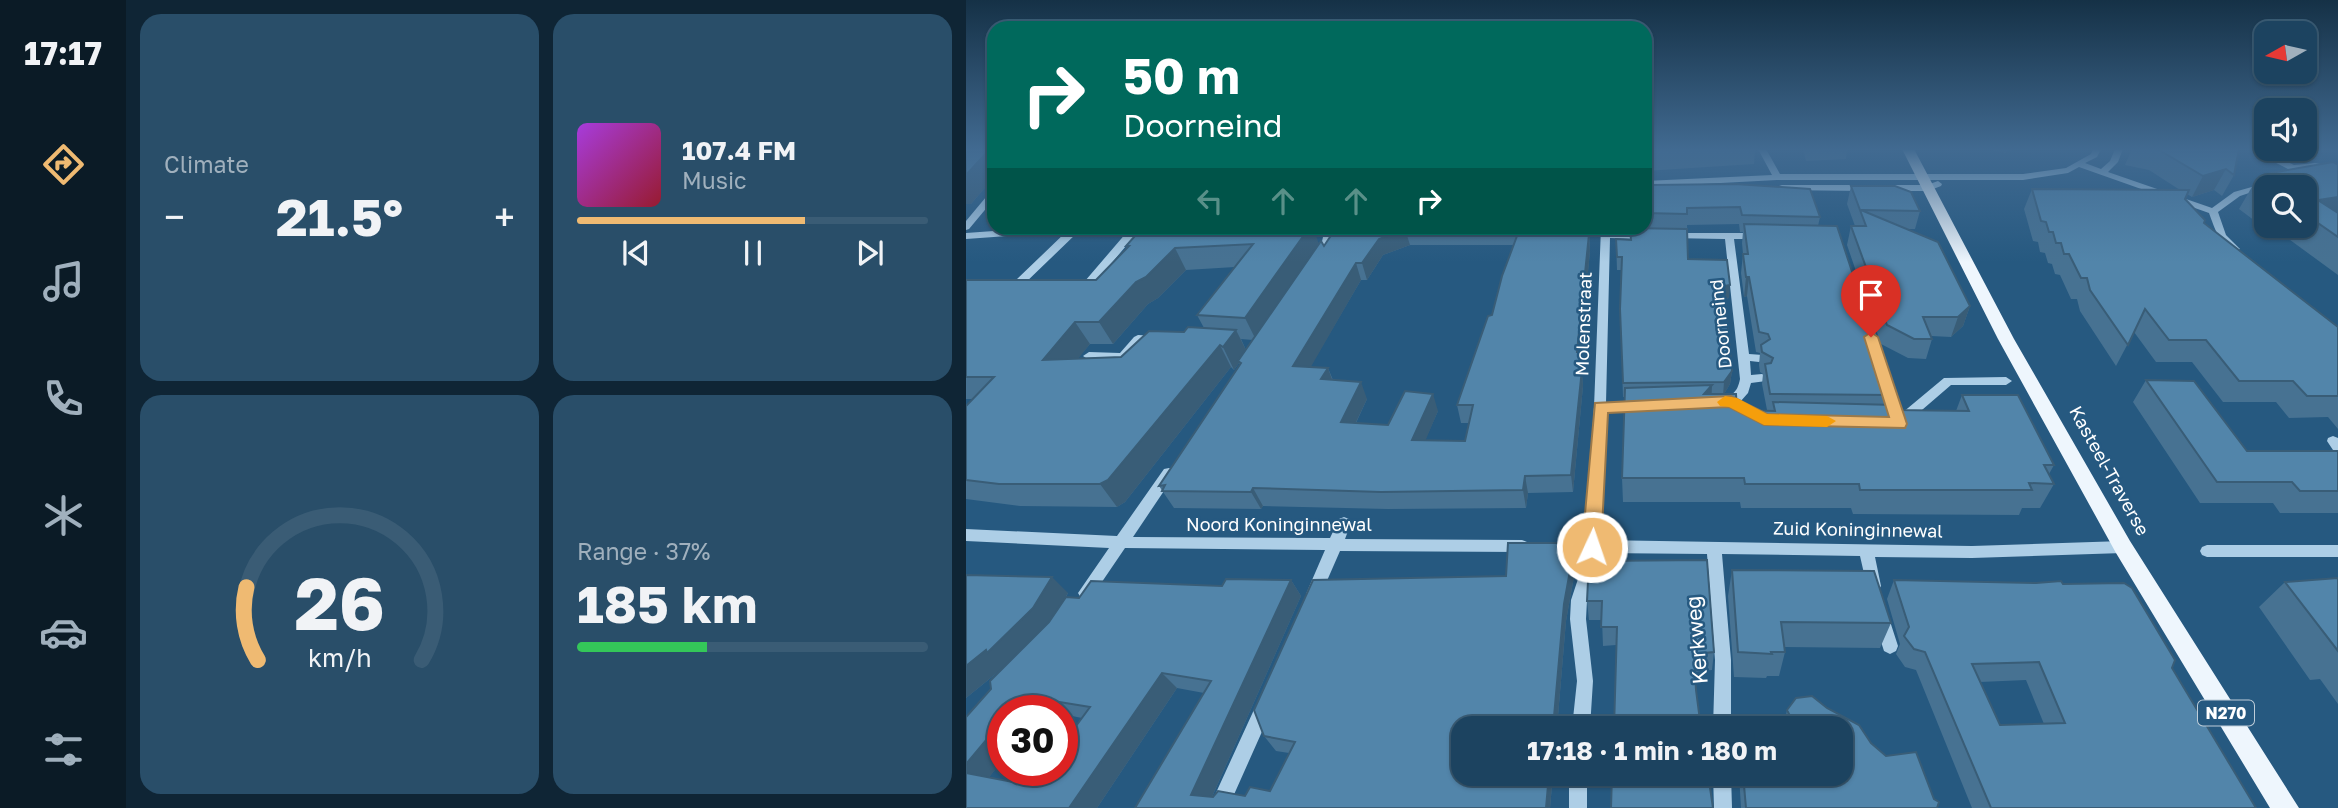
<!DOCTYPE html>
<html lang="en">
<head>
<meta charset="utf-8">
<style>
  :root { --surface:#1c4360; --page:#294e69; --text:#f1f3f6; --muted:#a0b0bd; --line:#3a5c75; --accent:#efba72 }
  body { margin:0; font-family:"Golos Text",sans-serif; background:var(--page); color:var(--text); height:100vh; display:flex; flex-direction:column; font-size:26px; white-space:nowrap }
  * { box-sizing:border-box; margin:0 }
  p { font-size:23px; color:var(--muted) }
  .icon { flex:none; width:38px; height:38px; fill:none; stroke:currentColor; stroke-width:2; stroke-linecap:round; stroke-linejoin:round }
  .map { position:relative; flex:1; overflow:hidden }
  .drawer { display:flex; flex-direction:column; gap:14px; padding:14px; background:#0f2535; width:840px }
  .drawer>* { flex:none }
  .banner { position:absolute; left:21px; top:21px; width:665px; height:214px; border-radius:21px; box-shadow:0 2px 5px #0004,0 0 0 2px var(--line); background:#00695c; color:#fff; overflow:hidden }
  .needle { width:46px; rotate:262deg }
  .controls { position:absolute; left:1288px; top:21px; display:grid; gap:14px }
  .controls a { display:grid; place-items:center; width:63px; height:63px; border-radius:14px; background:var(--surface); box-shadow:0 2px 5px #0004,0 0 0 2px var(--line); font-size:35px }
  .speed { position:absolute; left:21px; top:695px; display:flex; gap:14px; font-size:35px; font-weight:700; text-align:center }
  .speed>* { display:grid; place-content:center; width:91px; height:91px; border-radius:50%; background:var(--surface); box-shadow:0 2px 5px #0004,0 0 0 2px var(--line); line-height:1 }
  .speed .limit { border:10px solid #d22; background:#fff; color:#111 }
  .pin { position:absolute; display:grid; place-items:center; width:60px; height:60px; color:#fff; margin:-72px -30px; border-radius:50% 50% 50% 0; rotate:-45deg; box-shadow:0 0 7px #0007 }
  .pin .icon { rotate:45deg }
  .me { position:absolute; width:77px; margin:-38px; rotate:3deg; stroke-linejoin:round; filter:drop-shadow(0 0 5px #0008) }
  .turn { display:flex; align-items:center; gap:24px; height:147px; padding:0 21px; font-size:32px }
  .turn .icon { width:91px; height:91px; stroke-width:2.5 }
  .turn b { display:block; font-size:49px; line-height:60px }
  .lanes { display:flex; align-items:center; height:66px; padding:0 21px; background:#0003; justify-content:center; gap:35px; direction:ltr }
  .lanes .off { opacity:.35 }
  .big { font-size:52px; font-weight:700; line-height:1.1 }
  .drawer .tile { flex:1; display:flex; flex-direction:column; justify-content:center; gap:10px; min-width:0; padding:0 24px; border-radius:21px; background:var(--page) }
  .drawer .dial { align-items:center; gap:0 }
  .dial svg { height:182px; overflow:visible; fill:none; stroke:var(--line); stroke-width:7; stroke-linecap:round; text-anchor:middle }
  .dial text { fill:var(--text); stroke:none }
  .song { display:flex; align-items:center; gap:21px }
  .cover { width:84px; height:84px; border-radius:10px; background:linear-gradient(135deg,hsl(280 70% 55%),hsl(350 70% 35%)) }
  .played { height:7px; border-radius:4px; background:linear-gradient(90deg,var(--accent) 65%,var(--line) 65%) }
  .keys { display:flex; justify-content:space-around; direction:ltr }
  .heat { display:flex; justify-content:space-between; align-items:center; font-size:38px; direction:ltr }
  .charge { height:10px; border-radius:5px; background:linear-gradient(90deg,#34c759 37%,var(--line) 0) }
  .drawer .tiles { flex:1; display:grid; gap:14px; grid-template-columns:repeat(2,1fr) }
  .trip { position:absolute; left:485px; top:716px; width:402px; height:70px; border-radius:21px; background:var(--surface); box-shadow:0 2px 5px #0004,0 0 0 2px var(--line); font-weight:700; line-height:70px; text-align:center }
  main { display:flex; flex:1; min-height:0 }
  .tabs { display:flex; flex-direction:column; width:126px; justify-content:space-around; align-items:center; background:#0b1b26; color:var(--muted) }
  .tabs .icon { width:49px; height:49px }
  .tabs .current { color:var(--accent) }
  .tabs b { font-size:32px; color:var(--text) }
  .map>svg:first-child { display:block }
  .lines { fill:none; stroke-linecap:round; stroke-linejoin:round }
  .minor { fill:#adcee6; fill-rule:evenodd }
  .major { fill:#eef6fd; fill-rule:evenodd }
  .wall { fill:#477292; fill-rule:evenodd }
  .shaded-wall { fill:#395d77 }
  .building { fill:#5285aa; stroke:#395d77; stroke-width:2; fill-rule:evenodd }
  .route { fill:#efba72; stroke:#9b794a; stroke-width:2 }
  .slow { fill:#f59e0b }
  .labels { text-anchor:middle; stroke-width:5; stroke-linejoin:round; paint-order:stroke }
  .shield { fill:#265980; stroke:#becdd9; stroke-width:2 }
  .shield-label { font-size:16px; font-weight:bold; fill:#fff }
  .street-label { font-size:18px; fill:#fff; stroke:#265980 }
  .near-street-label { font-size:21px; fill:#fff; stroke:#265980 }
</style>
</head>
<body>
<main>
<nav class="tabs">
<b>17:17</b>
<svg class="icon current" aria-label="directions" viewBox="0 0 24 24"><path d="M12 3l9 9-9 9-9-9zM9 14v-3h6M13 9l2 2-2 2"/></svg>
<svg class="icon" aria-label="music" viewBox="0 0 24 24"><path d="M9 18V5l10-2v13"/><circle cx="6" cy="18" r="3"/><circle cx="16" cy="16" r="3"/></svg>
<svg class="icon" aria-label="phone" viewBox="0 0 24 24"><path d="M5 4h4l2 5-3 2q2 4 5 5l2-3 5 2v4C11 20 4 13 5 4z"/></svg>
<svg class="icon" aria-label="climate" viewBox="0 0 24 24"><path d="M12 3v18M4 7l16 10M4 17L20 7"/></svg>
<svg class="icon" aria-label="car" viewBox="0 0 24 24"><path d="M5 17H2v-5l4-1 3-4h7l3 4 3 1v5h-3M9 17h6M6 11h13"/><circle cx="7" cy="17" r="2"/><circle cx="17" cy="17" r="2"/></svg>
<svg class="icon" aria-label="filters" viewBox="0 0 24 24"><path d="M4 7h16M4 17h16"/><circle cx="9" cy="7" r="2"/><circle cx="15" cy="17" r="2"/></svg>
</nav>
<section class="drawer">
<div class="tiles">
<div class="tile"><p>Climate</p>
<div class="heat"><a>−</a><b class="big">21.5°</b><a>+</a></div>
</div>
<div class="tile">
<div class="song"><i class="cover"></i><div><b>107.4 FM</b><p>Music</p></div></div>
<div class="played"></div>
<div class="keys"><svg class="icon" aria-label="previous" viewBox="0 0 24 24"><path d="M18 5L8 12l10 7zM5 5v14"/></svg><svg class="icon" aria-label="pause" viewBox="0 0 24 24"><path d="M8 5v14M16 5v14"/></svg><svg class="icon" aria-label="next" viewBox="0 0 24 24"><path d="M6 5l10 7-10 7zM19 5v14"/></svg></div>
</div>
<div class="tile dial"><svg viewBox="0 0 100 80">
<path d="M14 69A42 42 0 1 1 86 69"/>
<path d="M14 69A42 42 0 0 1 9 37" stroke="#efba72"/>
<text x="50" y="56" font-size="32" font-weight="700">26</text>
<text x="50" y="72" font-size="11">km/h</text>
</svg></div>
<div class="tile"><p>Range · 37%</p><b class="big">185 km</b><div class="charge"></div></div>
</div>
</section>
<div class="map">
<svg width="1372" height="808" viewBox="0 0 1372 808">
  <rect width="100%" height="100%" fill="#265980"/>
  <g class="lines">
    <path class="minor" d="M792,149H800L814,174H1057L1100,168L1125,154L1127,149H1135L1131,157L1119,163L1135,169L1144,161L1149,149H1157L1152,162L1142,172L1246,208L1268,192L1300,183L1304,186L1274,196L1252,212L1260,235L1274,249L1269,252C1253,244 1249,229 1243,213L1113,167L1102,173L1057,180H811L679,187V181L806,175Z
      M1283,149H1293L1328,165L1349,163L1372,167V171L1349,167L1324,170Z
      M972,181L976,184L975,186L962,191H921L917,188L921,185H961Z
      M816,185H899L903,188L899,191L813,190V186Z
      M28,190V199L3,229L0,230V221L25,191Z
      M57,228H191L195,230L190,233H171L127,285H119V281L161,232H112L56,286L42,291L38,290V286L48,282L101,231H76L71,234L0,239V233L57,229Z
      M359,228H369L365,246L358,256L355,257L350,254L355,246Z
      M635,228H644L645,232L678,233L683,236L678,239L644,238L640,403L672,402L678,406L672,410L640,411L633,540L1006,546L1157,541L1162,543L1164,547L1162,551L1157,553L1006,558L909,557L915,586L912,591L907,593L902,591L894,556L756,554L765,660V728H747L749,660L741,554L633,553L632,561L621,600L620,619L627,681L624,728H606L611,681L604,619L605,600L618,561V552L590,550L588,546L590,542L619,540L628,407Z
      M706,233H793L798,236L793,239H768L783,354L797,355L799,358L793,362L784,361L785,375L796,374L802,378L800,381L785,383L782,393L774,402L800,415L802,418L800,421C786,423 768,407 753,405L751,402L753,399C766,395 771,394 774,379L759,239L703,238L701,236Z
      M894,300L899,303L936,413L978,378L1040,377L1046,381L1040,385H985L942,422H928L889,303Z
      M172,335L189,336L195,340L189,344L175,343L161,360L157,361L123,360L117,356L123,352L154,353L168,337Z
      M1367,436L1372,438V452L1367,450L1361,441L1362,438Z
      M203,468L208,469L210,473L167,537L364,538L373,519L378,517L383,519L385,523L379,539L556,540L561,542L563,546L561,550L556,552L374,551L353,599L348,601L343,599L340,594L359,550L159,548L125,598L120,600L115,598L112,593L143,548L0,541V529L151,536L198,469Z
      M1241,545H1372V557H1241L1236,555L1234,551L1236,547Z
      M915,610L921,612L932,646L930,651L924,654L918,651L907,617L909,612Z
      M298,699L304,701L307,707L262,808H243L292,701Z
      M603,774H621V808H603Z
      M747,774H765L766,808H748Z"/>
    <path class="major" d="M936,149H948L1048,339L1164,541L1333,808H1304L1150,553L1032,339Z"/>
  </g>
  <path class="wall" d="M0,149H28V177L5,204Z
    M679,149H789L788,164L679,171Z
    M837,149H881L880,159L840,161Z
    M1021,149H1050L1044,151L1041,150L1040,153Z
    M1166,149H1273L1268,175L1256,196L1248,190L1226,197L1221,194L1219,199L1238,223L1372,327V429L1362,417L1323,418L1310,402H1257L1226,362H1190L1168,332L1150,366L1114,311L1111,299H1105L1094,275L1089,274L1086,264L1082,263L1079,253L1074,252L1072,242L1067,241L1058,209L1066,189L1214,190L1183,170L1159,165Z
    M1372,165V275L1305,226H1339V187H1300V223L1293,224L1273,209L1287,185Z
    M885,186L954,211L949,229H941L1004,306L997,326L985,337L965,336L966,339L960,359L942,358L915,344L881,245L885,226H889L881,204Z
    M679,187L854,217L852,226L900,314L899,321L923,395L920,404L930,410L990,411L996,395L1088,465L1083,474L1088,484L1074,508H1056L1053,515L887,514L885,508H775L774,502H657L656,478L659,397H657L654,309L655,270H651L650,239H664V230L662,228H679ZM773,224L774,232H777L776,243L777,254L775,273L778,297L781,296L790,352L794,353L793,365L794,372L797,374L796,384L801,410H771L758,394L764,384L766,371L759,299L763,298L722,259L721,225Z
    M176,228L353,244L358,246L370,228H623L624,251L614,353L617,386L607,492L562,493L560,508L422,509L297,506L295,509L208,508L193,486L274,365L273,363L268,370L265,367L159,502L151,507L54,506L0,499V406L7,399H0V280H130L161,248L160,246ZM444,245H548L526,315L491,405L495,423H503L499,441L459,440L472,411L422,425L390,423L401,399L367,380L362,368L344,367L395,280H401L417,255ZM269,267L231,315L238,328L218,332L155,357L112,358L124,344H147L182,304L192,298L220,270ZM275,339L287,340L280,350Z
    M1180,380L1281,451H1372V513H1314L1307,503H1234L1167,402Z
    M609,543L611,560L600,621L591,728H497V774H587L584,808H169L238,693L211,688L131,808H0L25,689L37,668L0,698V575L102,593L98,601L325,580L335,596L246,797L279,796L304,791L323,753L310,751L298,736L540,576ZM37,710H96V714L116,718L67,786L23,777L37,760Z
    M766,570L925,623L914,648L818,647L819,652L813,676H801L800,678L768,677L762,596Z
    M1372,578V704L1354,679L1344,680L1293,607L1319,582Z
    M928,580L1097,584L1206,668L1290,808H1006L950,670L939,667L930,654L934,644L921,599ZM1060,680L1078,724L1034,725L1014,682Z
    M622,581L748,652L746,670L729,672L650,645L637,646L636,620H623L621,601Z
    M846,696L861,708L893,725L905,743L920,756L950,752L968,799L973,802L971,808H775L773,774H875V728H773L774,723L819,720L821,710L830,698Z"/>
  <path class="shaded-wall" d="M22,151L28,161V177L5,204H0V175Z
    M1260,169L1248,190L1226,197L1237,176Z
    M1372,197V217L1352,200Z
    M343,228H347L353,244L290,340L279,318Z
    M620,228H623L622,241L617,234Z
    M439,229L444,245L417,255L401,280L396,263L413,239Z
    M623,234L624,251L613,370L611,352Z
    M209,248L220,270L192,298L182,304L147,344L133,322L170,282Z
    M390,263L395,280L335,384L327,366Z
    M780,277H783L781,296L778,297Z
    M764,285L763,298L757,299L758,286Z
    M1004,306L997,326L985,337L992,317Z
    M109,322L124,344L93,382L77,360Z
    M270,330L281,352L268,370L257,347Z
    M254,345L265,367L159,502L151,507L134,484Z
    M362,368L368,385L355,379Z
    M616,369L617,386L607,492L605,475Z
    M766,371L764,384L757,396L758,382Z
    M395,382L401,399L382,439L375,422Z
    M746,385L745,409L738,394Z
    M467,394L472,411L452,458L446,440Z
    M559,476L562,493L560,508L557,490Z
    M287,488L297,506L295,509L285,492Z
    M609,543L611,560L600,621L591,728H587L598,604Z
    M86,577L102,593L84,624L38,667L0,698V666Z
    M325,580L335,596L241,808L225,795Z
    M196,673L211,688L131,808H103Z
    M57,696L76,710H45Z
    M37,720V760L17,785L0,775V764Z
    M583,774H587L584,808H580Z"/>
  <path class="building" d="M0,149H28V151H22L0,175Z
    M679,149H721L679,151Z
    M1186,149H1273L1268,175L1260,169L1237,176L1193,150Z
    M1367,162L1372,165V197L1352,200L1372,213V237L1339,214V187H1300V195L1287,185L1305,173Z
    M769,184L844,189L854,217L776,215L774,207L721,208V214L679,213V187L683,185Z
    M885,186H929L945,192L954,211L895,210L972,242L1004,306L992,317H957L966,339H948L921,325L885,226H900Z
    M1066,189L1223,190L1219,199L1239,220L1238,223L1372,327V396H1341L1327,381H1273L1240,340H1203L1179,309L1162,345L1124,290L1121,278H1115L1103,254H1098L1095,243H1090L1087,232H1083L1080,222L1075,221Z
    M778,224L871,226L900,314L896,312L923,395L804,394L799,364L805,363L807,358L796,352L795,345L804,339L802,334L793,332L783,277H780L777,254H782Z
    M176,228H343L279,318L231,315L287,244L209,248L180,277L170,282L133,322H109L77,360L155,357L183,331L218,332L222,327L270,330L257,347L254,345L142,480L134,484H33L0,480V406L28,377H0V280H130L163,246H160Z
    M370,228H620L617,234H623L611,352H614L616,369L605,475L559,476L557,490L415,492L287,488L285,492L196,491L199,485L193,486L275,363L272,361L355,241L358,246ZM554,228L536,276L526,315L522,316L491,405H507L499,441L446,440L467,394L439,391L422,425L375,422L395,382L355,379L362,368L327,366L390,263H396L413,239L439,229Z
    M664,228L721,229L722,259L761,260L764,285L758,286L766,371L758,382L657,383L654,309L656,257H651L650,239L665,240Z
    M1180,380L1228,381L1281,451H1372V491H1334L1326,482H1251Z
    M746,385L738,394H770L771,410L809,411L807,402L929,405L930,410L1003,411L996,395H1052L1088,465H1078L1088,484L1063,483L1066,490H894L893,484H779L778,478H656L659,388Z
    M542,543H609L598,604L587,728H497V774H583L580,808H169L245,681L196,673L103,808H0V773L67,786L78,770H96V745L124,707L57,696L45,710H37V720L0,764V717L25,689L24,681L83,622L100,597L113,598L125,581L256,586L260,579L325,580L225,795L247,797L252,791L279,796L284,787L304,791L329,742L298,736L288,710L347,580L540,576Z
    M741,560L748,652L728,654L730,690L735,728H648L651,627H635L636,601H621L622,581L627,561Z
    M766,570L908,571L925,623L815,622L819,652H805L806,654L772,652Z
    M0,575L86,577L67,608L21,653L20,650L0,666Z
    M1372,578V651L1319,582Z
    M928,580L1070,583L1095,581L1097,584L1158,583L1166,588L1209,660L1206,668L1290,808H1025L959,652L948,649L938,636L943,627ZM1073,662L1099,723L1034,725L1006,664Z
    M846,696L861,708L893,725L905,743L920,756L950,752L968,799L973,802L971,808H780L777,774H875V728H774V723L826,720L821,710L830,698Z
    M646,774H742L747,808H645Z"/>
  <linearGradient id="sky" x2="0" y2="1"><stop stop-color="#153146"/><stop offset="0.57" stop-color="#416a91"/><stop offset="1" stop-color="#416a91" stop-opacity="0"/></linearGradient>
  <rect width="1372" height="262" fill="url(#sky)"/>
  <path class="route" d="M905,332L912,337L941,424L939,428L798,425L763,407L642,413L635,547L632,552L626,555L619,552L616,547L629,403L765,396L801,414L923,417L898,337Z"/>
  <path class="slow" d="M759,396L771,398L801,414L861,416L870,421L861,427L798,425L763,407L754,406L751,402Z"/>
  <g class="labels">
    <rect class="shield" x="1232" y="700.5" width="56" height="25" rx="5"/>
    <g class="shield-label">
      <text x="1260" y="719">N270</text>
    </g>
    <g class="street-label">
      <text transform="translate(618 324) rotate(-88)" y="6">Molenstraat</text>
      <text transform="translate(755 324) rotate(-96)" y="6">Doorneind</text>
      <text transform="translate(1143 471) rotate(61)" y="6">Kasteel-Traverse</text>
      <text x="313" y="531">Noord Koninginnewal</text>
      <text transform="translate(892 530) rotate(1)" y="6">Zuid Koninginnewal</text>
    </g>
    <g class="near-street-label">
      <text transform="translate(731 640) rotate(-95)" y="7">Kerkweg</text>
    </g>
  </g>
</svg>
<div class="controls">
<a><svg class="needle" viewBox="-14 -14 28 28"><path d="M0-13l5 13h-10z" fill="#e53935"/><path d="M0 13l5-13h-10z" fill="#a0b0bd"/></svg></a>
<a><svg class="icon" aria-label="sound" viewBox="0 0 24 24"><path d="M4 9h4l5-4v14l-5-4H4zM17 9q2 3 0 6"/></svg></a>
<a><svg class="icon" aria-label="search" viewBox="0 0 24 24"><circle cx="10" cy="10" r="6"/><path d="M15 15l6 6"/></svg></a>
</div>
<div class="speed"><div class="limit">30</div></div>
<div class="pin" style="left:905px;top:337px;background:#d93025"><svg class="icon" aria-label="arrive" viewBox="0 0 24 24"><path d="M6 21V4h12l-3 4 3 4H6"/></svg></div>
<svg class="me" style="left:626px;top:547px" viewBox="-20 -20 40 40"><circle r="17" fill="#efba72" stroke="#fff" stroke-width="3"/><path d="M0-11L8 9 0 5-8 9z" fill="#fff"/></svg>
<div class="trip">17:18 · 1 min · 180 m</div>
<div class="banner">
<div class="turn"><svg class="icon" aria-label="right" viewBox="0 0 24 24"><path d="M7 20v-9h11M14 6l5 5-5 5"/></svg><div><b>50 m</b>Doorneind</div></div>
<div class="lanes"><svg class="icon off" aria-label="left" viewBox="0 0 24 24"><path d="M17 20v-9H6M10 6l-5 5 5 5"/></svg><svg class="icon off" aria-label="ahead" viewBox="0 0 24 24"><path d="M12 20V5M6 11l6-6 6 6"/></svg><svg class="icon off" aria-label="ahead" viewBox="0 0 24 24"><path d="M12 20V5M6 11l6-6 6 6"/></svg><svg class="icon" aria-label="right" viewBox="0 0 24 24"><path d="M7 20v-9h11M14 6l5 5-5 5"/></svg></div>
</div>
</div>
</main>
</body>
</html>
